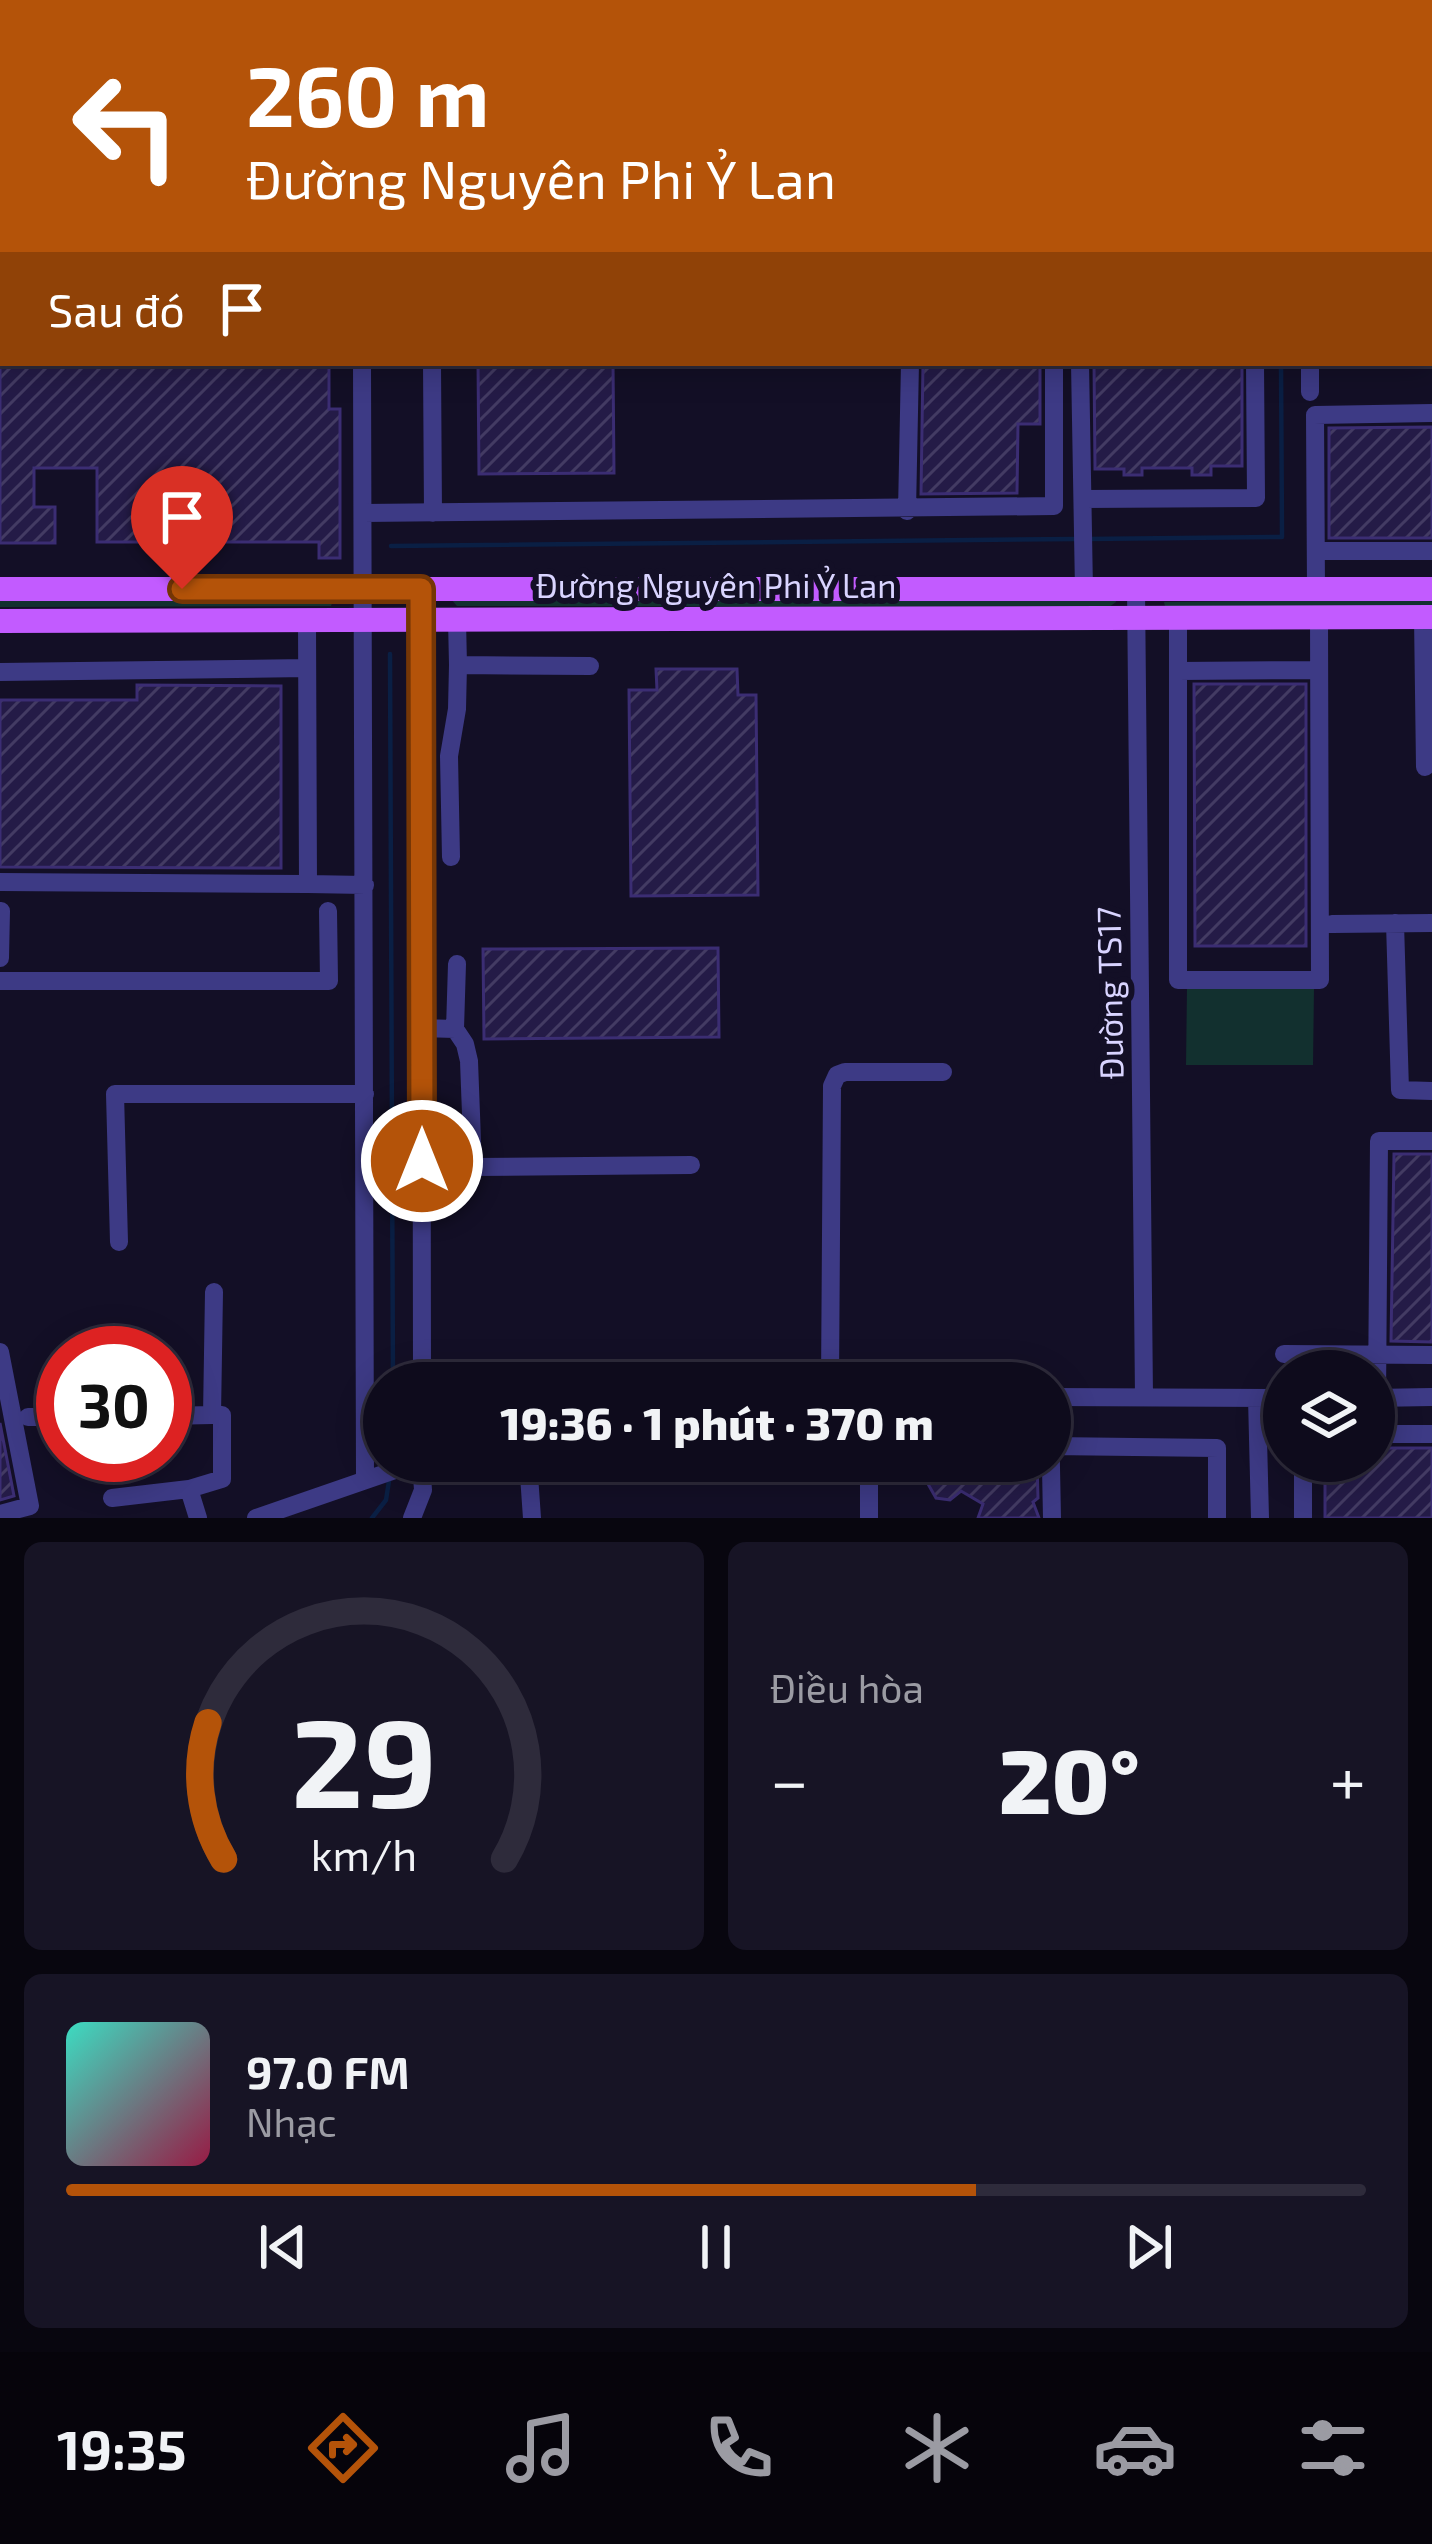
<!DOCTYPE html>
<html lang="vi">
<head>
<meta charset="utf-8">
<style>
  :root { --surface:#0e0b1c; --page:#171425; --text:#f1f3f6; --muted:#9b9ba3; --line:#2e2b3b; --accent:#b45309 }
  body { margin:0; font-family:"Exo 2",sans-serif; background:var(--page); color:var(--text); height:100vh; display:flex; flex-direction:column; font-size:45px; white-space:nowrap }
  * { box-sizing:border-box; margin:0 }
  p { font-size:39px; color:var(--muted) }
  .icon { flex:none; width:66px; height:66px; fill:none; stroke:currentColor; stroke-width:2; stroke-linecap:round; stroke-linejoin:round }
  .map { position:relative; height:1518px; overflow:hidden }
  .side { display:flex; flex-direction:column; gap:24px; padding:24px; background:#08060f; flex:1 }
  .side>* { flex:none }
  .top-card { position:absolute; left:0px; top:0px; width:1434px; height:366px; box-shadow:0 6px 30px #0003,0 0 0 3px var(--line); background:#b45309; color:#fff; overflow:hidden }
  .fabs { position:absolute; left:1263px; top:1350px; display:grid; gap:24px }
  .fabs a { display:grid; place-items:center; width:132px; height:132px; border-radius:50%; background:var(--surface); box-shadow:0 6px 30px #0003,0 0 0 3px var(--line); font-size:60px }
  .speed { position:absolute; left:36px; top:1326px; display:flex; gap:24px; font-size:60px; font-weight:700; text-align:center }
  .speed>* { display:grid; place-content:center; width:156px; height:156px; border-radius:50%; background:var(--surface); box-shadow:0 6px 30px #0003,0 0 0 3px var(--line); line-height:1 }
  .speed .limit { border:18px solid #d22; background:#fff; color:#111 }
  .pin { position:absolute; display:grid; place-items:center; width:102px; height:102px; color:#fff; margin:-123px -51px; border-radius:50% 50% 50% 0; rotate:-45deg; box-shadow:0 0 12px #0007 }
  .pin .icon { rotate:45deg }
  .me { position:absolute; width:132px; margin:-66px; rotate:0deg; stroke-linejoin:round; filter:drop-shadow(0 0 9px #0008) }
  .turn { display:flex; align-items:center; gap:42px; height:252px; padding:0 48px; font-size:54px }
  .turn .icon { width:156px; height:156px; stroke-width:2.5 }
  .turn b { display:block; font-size:84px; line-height:102px }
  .then { display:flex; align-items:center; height:114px; padding:0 48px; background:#0003; gap:24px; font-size:45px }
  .big { font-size:90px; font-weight:800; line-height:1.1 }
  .side .widget { flex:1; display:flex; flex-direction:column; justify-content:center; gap:18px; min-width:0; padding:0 42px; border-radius:18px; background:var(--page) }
  .side .dial { align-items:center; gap:0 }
  .dial svg { height:312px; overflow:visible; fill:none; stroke:var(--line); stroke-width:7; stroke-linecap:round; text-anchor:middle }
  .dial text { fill:var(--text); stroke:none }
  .song { display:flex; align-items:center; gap:36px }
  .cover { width:144px; height:144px; border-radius:18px; background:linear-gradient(135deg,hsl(170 70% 55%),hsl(340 70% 35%)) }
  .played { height:12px; border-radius:6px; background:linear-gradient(90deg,var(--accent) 70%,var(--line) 70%) }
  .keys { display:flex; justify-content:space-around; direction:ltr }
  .heat { display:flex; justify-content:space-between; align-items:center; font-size:66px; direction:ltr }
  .side .tiles { flex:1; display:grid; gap:24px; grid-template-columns:1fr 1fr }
  .widget:last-child { grid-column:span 2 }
  .trip { position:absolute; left:363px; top:1362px; width:708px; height:120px; border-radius:60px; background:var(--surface); box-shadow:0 6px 30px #0003,0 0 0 3px var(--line); font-weight:800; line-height:120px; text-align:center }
  .dock { display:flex; height:192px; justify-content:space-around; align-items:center; background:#06040b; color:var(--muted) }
  .dock .icon { width:84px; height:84px }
  .dock .on { color:var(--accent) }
  .dock b { font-size:54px; color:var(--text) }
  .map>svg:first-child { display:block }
  .grass { fill:url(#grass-tufts) }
  .pitch { fill:#12302f }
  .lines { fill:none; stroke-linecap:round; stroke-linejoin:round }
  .stream { stroke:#0a1f44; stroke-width:4.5 }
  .building { fill:url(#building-hatch); stroke:#3b2d73; stroke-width:3 }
  .minor { stroke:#3d3a85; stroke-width:18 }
  .major { stroke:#c25bff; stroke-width:24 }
  .route-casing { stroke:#753606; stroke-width:30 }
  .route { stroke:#b45309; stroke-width:21 }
  .labels { text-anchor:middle; stroke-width:12; stroke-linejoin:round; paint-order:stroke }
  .street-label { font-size:33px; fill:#d9d4ff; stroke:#130f26 }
</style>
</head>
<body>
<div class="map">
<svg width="1432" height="1518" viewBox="0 0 1432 1518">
  <defs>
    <pattern id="grass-tufts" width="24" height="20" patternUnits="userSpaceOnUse" patternTransform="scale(3)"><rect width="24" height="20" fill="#12302f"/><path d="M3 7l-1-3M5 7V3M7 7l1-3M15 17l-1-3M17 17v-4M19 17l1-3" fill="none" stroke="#344d4e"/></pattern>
    <pattern id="building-hatch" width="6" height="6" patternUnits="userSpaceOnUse" patternTransform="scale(3)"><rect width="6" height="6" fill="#241b47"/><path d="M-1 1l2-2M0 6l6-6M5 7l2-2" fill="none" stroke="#433b63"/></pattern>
  </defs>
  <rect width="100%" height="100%" fill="#130f26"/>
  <path class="grass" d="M0,597L333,600L331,606L0,607Z
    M451,599H1115L1116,602L1109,607L457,606Z
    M1432,599V607L1165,606L1164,602Z"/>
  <path class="pitch" d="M1187,988H1314L1313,1065H1186Z"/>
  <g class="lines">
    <path class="stream" d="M1431,140H1432
      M1087,539L1282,537L1281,363
      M391,546L1075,539
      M390,654L393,1383
      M372,1518L386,1500L389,1481"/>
  </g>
  <path class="building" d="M0,363H329V409H340V558H319V542H97V468H34V507H55V543H0Z
    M478,363H613L614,473L479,474Z
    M923,363H1040V424H1018L1017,493L921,494Z
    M1094,363H1242V466H1211V475H1192V468H1142V475H1124V469H1095Z
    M1432,427V538H1329V428Z
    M656,669H737L738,695H756L758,895L631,896L629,690H657Z
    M1194,684H1306V946H1195Z
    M137,685L281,686V868L0,867V700H137Z
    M718,948L719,1037L484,1039L483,949Z
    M1394,1154H1432V1342L1391,1341Z
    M0,1423L14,1496L0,1500Z
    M1374,1448H1432V1518H1325V1461H1374Z
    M940,1461H1037L1038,1498L1033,1502L1039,1518H978L983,1504L961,1491L950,1500L936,1498L928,1484Z"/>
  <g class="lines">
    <path class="minor" d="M33,0V3
      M316,0V3
      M362,0L511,2
      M913,0V3
      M1054,0V3
      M1267,0V3
      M1068,3V0
      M0,12H3
      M1431,175H1432
      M0,259H3
      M0,343H3
      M362,363L365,1480
      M432,363L433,513
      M1080,363L1084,590
      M1310,363V392
      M1083,499L1256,498L1255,363
      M907,511L910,363
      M363,513L1054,506V363
      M1316,551H1432
      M421,589L422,1383
      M1136,589L1144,1397
      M1316,589L1315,415L1432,413
      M1178,617V980H1320L1319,617
      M1423,617L1425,767
      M457,620L458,665L590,666
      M1178,671L1319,670
      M0,672L307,668
      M451,857L449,756L457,709L458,665
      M0,882L308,884L307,621
      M308,884L365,885
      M1395,923L1400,1090L1432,1091
      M1332,924L1432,923
      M0,958L1,911
      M0,981H329L328,911
      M421,1028L455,1029L457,964
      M455,1029L465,1044L469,1061L473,1167L691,1165
      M119,1242L115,1094H365
      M0,1352L30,1506L0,1514
      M1284,1354L1432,1355
      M830,1383L832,1086L837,1075L845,1072H943
      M1050,1397L1284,1398
      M1257,1398L1260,1518
      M1374,1398L1432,1397
      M1377,1398L1379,1141H1432
      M165,1416L212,1415L214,1292
      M28,1417H63
      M1050,1417L1052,1518
      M1374,1434H1432
      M1051,1446L1217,1448V1518
      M528,1461L532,1518
      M869,1461V1518
      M112,1498L189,1489
      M198,1518L189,1489L222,1479V1415H212
      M256,1518L421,1461
      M412,1518L423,1490L421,1461
      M1303,1518V1461"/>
    <path class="major" d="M0,589H1432
      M0,621L1432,617"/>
  </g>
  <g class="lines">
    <g class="route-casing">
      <path id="route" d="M182,589H421L422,1161"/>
    </g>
    <use href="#route" class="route"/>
  </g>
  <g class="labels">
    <g class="street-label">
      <text x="716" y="598">Đường Nguyên Phi Ỷ Lan</text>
      <text transform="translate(1110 993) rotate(-91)" y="12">Đường TS17</text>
    </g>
  </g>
</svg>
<div class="fabs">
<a><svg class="icon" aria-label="layers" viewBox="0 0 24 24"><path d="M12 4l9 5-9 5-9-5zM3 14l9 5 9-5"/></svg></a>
</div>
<div class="speed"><div class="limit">30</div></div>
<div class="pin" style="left:182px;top:589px;background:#d93025"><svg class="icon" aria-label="arrive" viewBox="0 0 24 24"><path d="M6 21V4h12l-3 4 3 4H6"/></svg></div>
<svg class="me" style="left:422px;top:1161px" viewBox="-20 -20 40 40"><circle r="17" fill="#b45309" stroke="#fff" stroke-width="3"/><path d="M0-11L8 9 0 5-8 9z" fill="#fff"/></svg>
<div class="trip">19:36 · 1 phút · 370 m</div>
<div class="top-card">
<div class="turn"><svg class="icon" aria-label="left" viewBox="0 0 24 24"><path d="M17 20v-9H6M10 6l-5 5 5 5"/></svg><div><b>260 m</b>Đường Nguyên Phi Ỷ Lan</div></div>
<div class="then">Sau đó<svg class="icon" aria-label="arrive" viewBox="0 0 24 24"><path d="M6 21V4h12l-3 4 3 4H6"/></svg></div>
</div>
</div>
<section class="side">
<div class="tiles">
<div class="widget dial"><svg viewBox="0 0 100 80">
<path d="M14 69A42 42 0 1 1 86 69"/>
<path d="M14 69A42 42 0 0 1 10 34" stroke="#b45309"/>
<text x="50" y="56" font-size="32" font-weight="700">29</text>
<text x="50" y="72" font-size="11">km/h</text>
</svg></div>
<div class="widget"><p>Điều hòa</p>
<div class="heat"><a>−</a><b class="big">20°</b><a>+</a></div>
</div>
<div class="widget">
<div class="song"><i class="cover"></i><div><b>97.0 FM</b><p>Nhạc</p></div></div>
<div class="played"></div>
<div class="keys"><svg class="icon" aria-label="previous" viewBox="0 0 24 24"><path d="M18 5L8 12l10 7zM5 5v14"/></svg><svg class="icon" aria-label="pause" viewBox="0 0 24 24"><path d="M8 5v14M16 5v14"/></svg><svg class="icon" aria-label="next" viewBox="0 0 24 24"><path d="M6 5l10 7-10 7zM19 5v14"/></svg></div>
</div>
</div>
</section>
<nav class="dock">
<b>19:35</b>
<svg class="icon on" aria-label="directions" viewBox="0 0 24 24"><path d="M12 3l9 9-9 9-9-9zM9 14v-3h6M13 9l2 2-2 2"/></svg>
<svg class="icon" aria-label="music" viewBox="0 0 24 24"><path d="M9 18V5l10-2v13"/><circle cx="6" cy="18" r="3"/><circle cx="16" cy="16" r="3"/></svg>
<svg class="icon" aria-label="phone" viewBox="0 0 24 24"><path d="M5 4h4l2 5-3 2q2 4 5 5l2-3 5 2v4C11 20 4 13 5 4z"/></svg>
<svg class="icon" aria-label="climate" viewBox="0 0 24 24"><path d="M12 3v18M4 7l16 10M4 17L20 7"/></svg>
<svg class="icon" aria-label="car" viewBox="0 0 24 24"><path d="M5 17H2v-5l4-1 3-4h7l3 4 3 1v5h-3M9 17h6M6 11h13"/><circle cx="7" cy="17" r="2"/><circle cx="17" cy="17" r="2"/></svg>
<svg class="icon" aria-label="filters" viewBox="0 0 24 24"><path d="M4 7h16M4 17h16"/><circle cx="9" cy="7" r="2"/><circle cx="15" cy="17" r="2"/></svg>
</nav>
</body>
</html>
